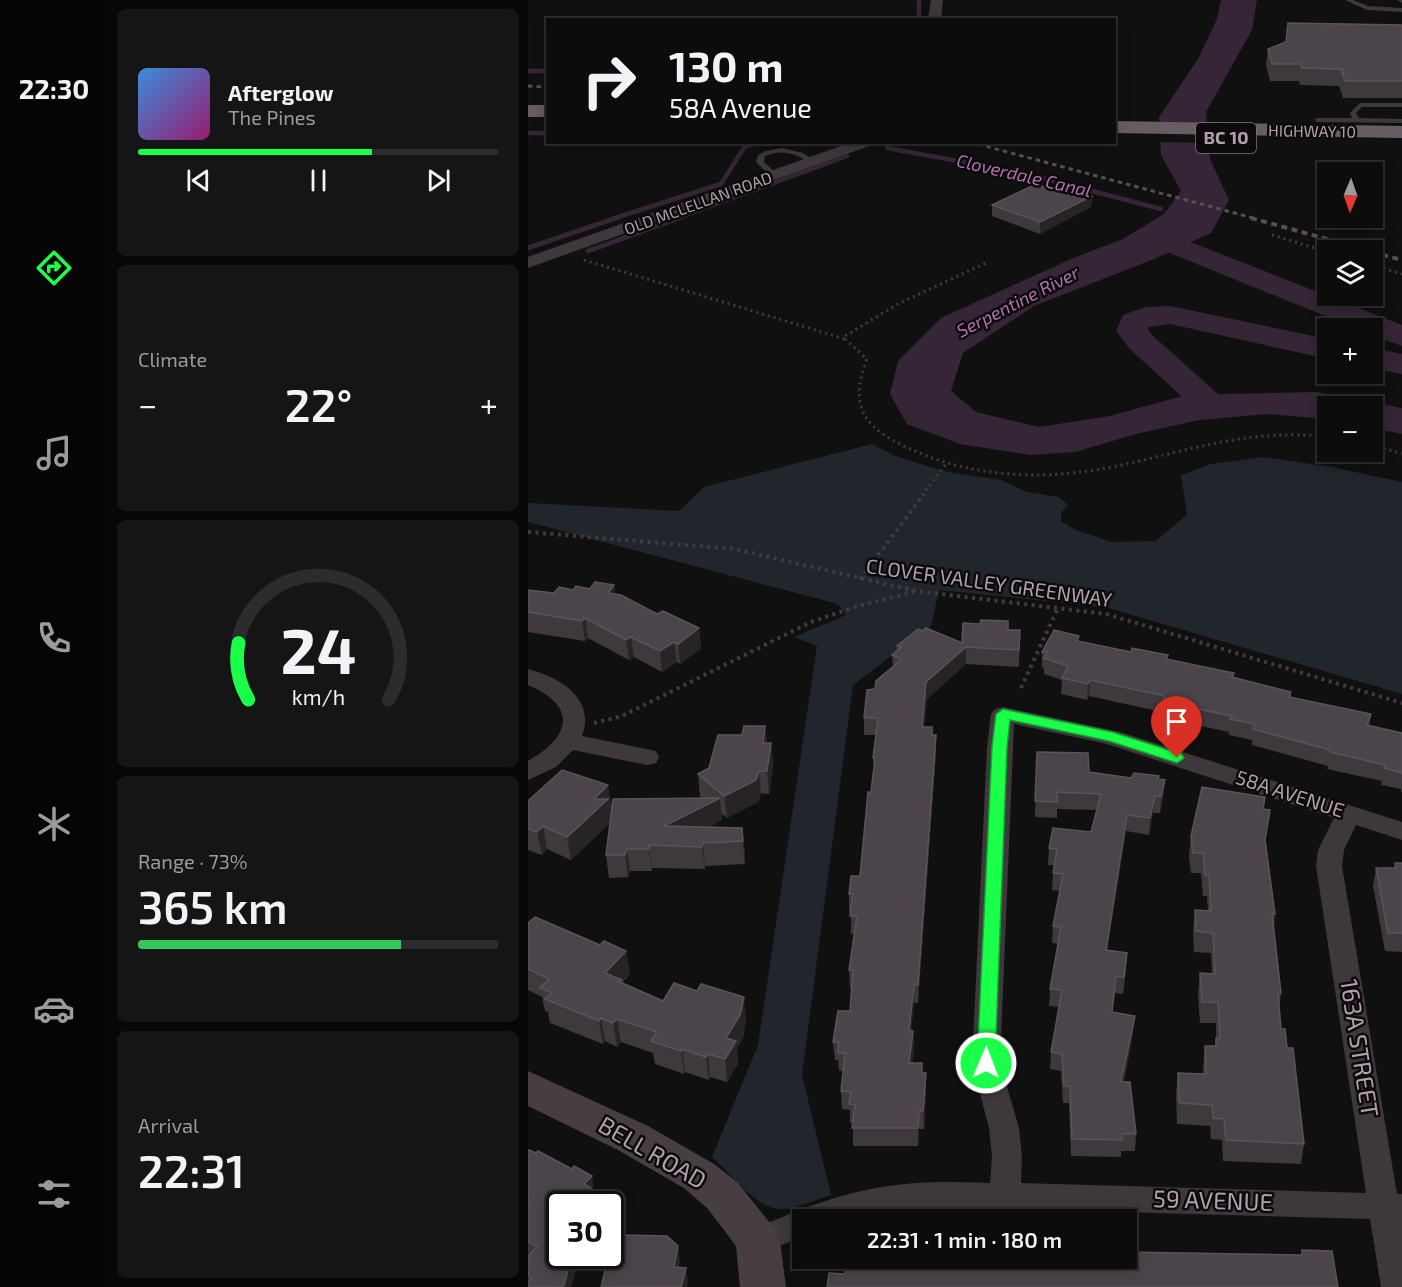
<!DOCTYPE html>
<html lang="en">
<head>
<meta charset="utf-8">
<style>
  :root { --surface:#0d0c0c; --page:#161515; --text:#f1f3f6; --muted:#9a9b9d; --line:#2d2c2d; --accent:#1aff49 }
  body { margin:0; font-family:"Exo 2",sans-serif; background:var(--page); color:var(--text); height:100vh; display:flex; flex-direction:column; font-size:22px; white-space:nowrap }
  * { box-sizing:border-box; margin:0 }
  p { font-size:20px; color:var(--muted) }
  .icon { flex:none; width:33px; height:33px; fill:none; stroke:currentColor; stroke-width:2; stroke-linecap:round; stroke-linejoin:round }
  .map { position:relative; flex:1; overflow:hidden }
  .side { display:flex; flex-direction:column; gap:9px; padding:9px; background:#070707; width:420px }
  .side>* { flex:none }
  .banner { position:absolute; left:18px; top:18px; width:570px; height:126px; border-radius:0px; box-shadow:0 3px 15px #0003,0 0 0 2px var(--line); background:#0d0c0c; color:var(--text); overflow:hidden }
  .needle { width:39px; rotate:182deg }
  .tools { position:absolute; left:789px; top:162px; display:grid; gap:12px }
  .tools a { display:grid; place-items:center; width:66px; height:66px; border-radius:0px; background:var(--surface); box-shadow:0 3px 15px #0003,0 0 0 2px var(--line); font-size:30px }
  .speed { position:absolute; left:18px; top:1191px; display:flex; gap:12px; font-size:30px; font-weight:700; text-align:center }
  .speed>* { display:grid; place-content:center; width:78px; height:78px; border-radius:50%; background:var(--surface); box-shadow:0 3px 15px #0003,0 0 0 2px var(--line); line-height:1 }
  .speed .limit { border:3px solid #111; border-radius:9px; background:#fff; color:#111 }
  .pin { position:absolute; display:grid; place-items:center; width:51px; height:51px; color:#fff; margin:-62px -26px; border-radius:50% 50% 50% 0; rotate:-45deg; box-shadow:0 0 6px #0007 }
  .pin .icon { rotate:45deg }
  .me { position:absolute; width:66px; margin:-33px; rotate:1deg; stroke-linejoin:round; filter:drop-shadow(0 0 4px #0008) }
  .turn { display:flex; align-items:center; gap:21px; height:126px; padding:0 24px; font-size:27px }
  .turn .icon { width:78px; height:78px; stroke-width:2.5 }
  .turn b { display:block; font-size:42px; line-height:51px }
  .big { font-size:45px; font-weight:600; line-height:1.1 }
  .side .card { flex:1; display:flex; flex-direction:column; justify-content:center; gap:9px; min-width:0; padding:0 21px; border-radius:9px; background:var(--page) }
  .side .dial { align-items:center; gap:0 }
  .dial svg { height:156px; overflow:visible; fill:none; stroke:var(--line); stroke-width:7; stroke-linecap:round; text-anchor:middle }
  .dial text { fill:var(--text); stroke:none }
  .song { display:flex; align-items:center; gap:18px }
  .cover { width:72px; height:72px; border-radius:9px; background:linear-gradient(135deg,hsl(210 70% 55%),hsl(320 70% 35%)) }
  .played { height:6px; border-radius:3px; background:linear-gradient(90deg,var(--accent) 65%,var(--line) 65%) }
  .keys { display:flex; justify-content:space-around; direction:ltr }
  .heat { display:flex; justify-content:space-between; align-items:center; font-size:33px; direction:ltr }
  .charge { height:9px; border-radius:4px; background:linear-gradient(90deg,#34c759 73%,var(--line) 0) }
  .trip { position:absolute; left:264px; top:1209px; width:345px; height:60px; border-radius:0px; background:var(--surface); box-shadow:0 3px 15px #0003,0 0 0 2px var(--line); font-weight:600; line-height:60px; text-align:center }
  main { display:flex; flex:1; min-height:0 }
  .tabs { display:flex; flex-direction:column; width:108px; justify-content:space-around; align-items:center; background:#050505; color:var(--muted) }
  .tabs .icon { width:42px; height:42px }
  .tabs .on { color:var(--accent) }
  .tabs b { font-size:27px; color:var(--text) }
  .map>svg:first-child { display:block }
  .green { fill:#21252c }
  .water { fill:#362536 }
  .pier { fill:#111010 }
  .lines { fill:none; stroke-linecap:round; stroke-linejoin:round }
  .stream-far1 { stroke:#362536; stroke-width:4.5 }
  .stream { stroke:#362536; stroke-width:5 }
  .river { fill:#362536; fill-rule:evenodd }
  .path-far2 { stroke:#433a41; stroke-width:2; stroke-dasharray:2 3; stroke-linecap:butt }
  .path-far1 { stroke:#433a41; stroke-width:3; stroke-dasharray:2 4; stroke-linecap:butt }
  .path { stroke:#433a41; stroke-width:4; stroke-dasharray:3 4.5; stroke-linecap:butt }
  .lane { fill:#3e373b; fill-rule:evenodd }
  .street { fill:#3e373b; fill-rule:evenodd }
  .secondary { fill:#473e44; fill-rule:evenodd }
  .highway { fill:#685c65; fill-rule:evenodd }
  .rail-far1 { stroke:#584e55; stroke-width:3; stroke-dasharray:4.5 4; stroke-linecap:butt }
  .rail { stroke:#584e55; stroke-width:4; stroke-dasharray:6 4.5; stroke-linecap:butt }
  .wall { fill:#3f393e }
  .shaded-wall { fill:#272426 }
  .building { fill:#4b444a; stroke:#5c525a; stroke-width:1.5 }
  .route { fill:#1aff49; stroke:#11a62f; stroke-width:1.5 }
  .labels { text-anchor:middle; stroke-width:5; stroke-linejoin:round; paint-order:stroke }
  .far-street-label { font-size:16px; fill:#b49faf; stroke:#0c0b0b }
  .shield { fill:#0c0b0b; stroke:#82737e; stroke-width:1.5 }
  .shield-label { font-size:18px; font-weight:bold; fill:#b49faf }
  .far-water-label { font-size:18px; font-style:italic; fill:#b371b3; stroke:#0c0b0b }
  .street-label { font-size:20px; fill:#b49faf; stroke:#0c0b0b }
  .near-street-label { font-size:24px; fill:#b49faf; stroke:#0c0b0b }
</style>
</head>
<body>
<main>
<nav class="tabs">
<b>22:30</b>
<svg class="icon on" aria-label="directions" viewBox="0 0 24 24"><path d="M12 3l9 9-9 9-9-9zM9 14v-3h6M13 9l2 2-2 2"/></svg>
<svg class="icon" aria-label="music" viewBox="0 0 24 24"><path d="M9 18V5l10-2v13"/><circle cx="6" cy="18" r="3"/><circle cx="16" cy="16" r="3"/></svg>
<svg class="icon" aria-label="phone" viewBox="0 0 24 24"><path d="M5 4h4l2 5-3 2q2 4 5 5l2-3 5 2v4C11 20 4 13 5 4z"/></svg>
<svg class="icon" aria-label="climate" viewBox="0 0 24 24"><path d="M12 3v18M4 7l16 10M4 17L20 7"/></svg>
<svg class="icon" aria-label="car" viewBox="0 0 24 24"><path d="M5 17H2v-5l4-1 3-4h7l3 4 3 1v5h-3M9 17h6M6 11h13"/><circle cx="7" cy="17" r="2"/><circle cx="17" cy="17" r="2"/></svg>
<svg class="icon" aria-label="filters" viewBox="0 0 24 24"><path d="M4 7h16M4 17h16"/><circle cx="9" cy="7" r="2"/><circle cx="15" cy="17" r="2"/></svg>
</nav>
<section class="side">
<div class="card">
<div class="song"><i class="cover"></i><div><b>Afterglow</b><p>The Pines</p></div></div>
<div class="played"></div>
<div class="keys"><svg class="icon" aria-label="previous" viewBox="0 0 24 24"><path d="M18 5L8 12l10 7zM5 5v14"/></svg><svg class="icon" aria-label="pause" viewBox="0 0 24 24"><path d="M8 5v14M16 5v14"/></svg><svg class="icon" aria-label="next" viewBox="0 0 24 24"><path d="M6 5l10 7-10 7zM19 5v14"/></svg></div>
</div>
<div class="card"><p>Climate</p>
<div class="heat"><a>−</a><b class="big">22°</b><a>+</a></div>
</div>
<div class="card dial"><svg viewBox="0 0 100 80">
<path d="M14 69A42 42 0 1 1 86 69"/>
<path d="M14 69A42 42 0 0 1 9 40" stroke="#1aff49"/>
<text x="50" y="56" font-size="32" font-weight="700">24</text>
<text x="50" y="72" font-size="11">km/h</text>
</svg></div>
<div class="card"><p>Range · 73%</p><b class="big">365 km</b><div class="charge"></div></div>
<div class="card"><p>Arrival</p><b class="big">22:31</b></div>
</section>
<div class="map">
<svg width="874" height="1287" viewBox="0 0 874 1287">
  <rect width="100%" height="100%" fill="#111010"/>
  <path class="green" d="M344,444L365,455L392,464L420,472L473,480L499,492L531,497L540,505L533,513V521L548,530L584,542L627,541L659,515L653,475L683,464L735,457L804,467L874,482V694L577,607L411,590L403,626L325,685L274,1075L303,1195C289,1199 273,1207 258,1209C231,1213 203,1174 184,1157L230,1045L289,646L266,637L318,615L310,604L0,522V503L151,511L176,487Z"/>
  <path class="water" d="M693,0H729L724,30L678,112L682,159L701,200L683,233L626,259L506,306L435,353L423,391L448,412L511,427L582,416L658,395L789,392L874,408V434L845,428L844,406H800L799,419L739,414L671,420L608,434L547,452L503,455L432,444L379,424L362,394L370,361L413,318L543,259L595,239L636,214L653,191L633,155L631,117L670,59L689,19Z"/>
  <path class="pier" d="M628,122L682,123L683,143L629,142Z"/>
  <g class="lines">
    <path class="stream-far1" d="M391,0V20
      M0,71H20
      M0,133H20
      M259,142L276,144
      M359,148L495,173L633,209
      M84,219L193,184L217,146L237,142
      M147,219L319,156"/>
    <path class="stream" d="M0,248L88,218
      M60,251L151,218"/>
    <path class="river" d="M632,230L874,325V346L844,335V328H827L622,245L617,239L622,233Z
      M642,306L800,339V359L642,324L621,327L620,330L624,335L699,402L704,409L699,416L687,419L675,416L602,349L588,331L595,315L618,307Z
      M844,348L874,354V374L844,368Z"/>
    <path class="path-far2" d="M406,142L422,145L439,142"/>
    <path class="path-far1" d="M744,235L800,252
      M56,260L317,339V336L370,304L460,262
      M844,265L874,274
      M317,339L339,359C324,398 329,421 368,442C438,479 517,482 594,465C665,449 726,428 800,437
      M844,446L874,453
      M394,495L418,464"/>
    <path class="path" d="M0,532L207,549L388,591L578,614L874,703
      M332,579L396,494
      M493,688L530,608
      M66,723L94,716L283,622L330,606L385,592"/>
    <path class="lane" d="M817,0H825L840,6L874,8V12L839,10Z
      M869,0H874V3Z
      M874,103V107H834L828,113L831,118L874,119V123L789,122L786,120L789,118H824L822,113L832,103Z
      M254,148L275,153L288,162L282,163C267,153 254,149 237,156L236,162L250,175L243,177L228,162L230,155L238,151Z"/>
    <path class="street" d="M403,0H415L413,20H400Z
      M324,142H346L344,145L0,268V257Z
      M0,669C32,677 68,699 54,736L128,751L131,757L128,763L119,765L45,750L28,767L0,780V761C43,737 50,706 0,685Z
      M475,707L592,732L874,822V840L828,825L816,850L814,866L869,1194H874V1287H853L842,1219L415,1207L364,1211L323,1220H274V1237L230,1254L219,1250L214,1241L219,1232C256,1216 293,1200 333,1191C375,1181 419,1181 462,1183L464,1157L461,1128L444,1063L459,747L463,714L467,709ZM486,724L579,744L806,818L790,850L788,866L838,1193L493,1183L494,1157L491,1128L472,1063Z"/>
    <path class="secondary" d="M0,1071L120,1126L186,1164L210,1183L246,1228L252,1241L258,1287H212L208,1246L180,1209L156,1188L90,1150L0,1106Z"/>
    <path class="highway" d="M0,105H20V117H0Z
      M586,121L874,126V138L586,133Z"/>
    <path class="rail-far1" d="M0,86L20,87
      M442,142L729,219"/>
    <path class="rail" d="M723,218L839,250
      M844,252L874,260"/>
  </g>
  <path class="wall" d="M874,25V98H815L811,86L772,85L771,81H742L738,65L740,49Z
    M531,193L564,196L563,207L512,234L464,216V205Z
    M86,585L87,594L129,614L171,628L173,648L152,664L149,662L134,672L106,657L101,660L60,638L57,641L0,632V590L26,593L45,590L62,589Z
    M480,630H492L491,667L438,664L399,699L396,727L404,735L408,752L390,1003H386L383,1031H385L386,1049L384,1063H394V1073L398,1091L396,1129H391L390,1146H325V1123H322V1110L314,1109L313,1091L315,1071H311L310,1060H307L305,1042L322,1011L324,988H322L321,970L326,934H323V912H321V894L332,876L346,770L345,758L348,735H336V718L347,689L365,667L364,655L369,650V646L434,643Z
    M551,641L706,673L705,678L763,692V697L843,714L841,726L874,733V792H873V789L853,785L854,781L799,769L800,766L724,745V740L701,735V732L644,720V718L634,716V712L561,696L559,700L533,694L534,680L516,674V668L514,667V652Z
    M237,726L239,743H243L245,765L241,794L233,793L230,802L199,818L194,814V820L181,827L214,828L217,864L177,866V869L124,868V871H102L100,877L81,878L78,855L82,823L43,860L19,849L14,855L0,850V801L84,808L82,810L83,818L174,798L172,797L170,774L181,768L214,735Z
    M509,752L561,772L603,778L637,780L635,797L632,813H625L621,835L598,831L579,951L598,970L595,994L587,993L584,1012L607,1016L605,1033L596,1082L608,1134L607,1151H593V1157L543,1156L541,1103H535L533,1071L522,1069L523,1052L531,1007L521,1006L522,989L530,944L524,943L525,926L532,891L524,890L525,873L526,865H520L521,848L563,832L569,810L529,809V818L507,817Z
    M735,809L738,843L747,914L746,926L753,993L751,1008L753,1029L759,1048L776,1144L773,1164L695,1161L694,1140L683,1139L682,1126L649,1124L648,1094L650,1073L675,1074V1067L677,1046H687L688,1038V1023H672L670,994L672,973H684L683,953L666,952L665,930L667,910L680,911L679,896H675L673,873H663L661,857L663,836Z
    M867,863H874V952L857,951L845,886L848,868H866Z
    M0,923L72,945L98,951L102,974L94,983L135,1001L218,1020L215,1038L209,1048L210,1064L199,1082L182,1077L181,1080L157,1072L156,1074L127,1064L125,1053L93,1042L89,1047L77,1041L75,1044L22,1023L20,1012L17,1011L14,997L0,990Z
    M0,1151L66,1192L64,1194L66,1204H32L52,1256L43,1287H0Z"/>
  <path class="shaded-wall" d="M564,196L563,207L512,234V222Z
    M86,585L88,605L80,593Z
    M57,618L60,638L57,641L54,621Z
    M171,628L173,648L152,664L150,644Z
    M103,637L106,657L101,660L98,640Z
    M146,642L149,662L134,672L132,651Z
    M438,647V664L399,699L394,744V727L398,682Z
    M562,680L561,696L559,700L560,684Z
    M237,726L239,748L235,743Z
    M408,735V752L390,1003V985Z
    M243,743L245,765L241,794L239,771Z
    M231,771L233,793L230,802L199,818L196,796Z
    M637,780L635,797L632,813L633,797Z
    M80,785L84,808L82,810L83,822L43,860L39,837L66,799Z
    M627,796L625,813L621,835L622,818Z
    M192,798L194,820L144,846L136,826Z
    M599,815L598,831L576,967L578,950Z
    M15,826L19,849L14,855L9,832Z
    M214,828L217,851V864L215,841Z
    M175,843L177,866V869L174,847Z
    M121,845L124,868V871L121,849Z
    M99,849L102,871L100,877L97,855Z
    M98,951L102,974L94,982L97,1003L77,973Z
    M386,985V1003L381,1048V1030Z
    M216,997L218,1020L215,1038L209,1048L210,1064L199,1082L197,1059L198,1038Z
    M607,1016L605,1033L592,1099L593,1082Z
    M73,1018L77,1041L75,1044L71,1021Z
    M89,1019L93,1042L89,1047L85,1023Z
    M385,1031L386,1049L382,1081L381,1063Z
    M154,1049L157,1072L156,1074L153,1051Z
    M180,1054L182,1077L181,1080L178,1057Z
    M398,1073V1091L396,1129L395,1111Z
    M391,1111V1129L390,1146V1128Z
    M64,1176L66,1192L64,1194L66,1204H51V1201L56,1184Z
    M150,1246L152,1262L148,1283L146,1267Z
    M44,1256H52L43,1287H34Z
    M158,1268L160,1283L159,1287H153Z"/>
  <path class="building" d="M760,23L874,25V81H817L813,69L774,68L773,64H744L740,49L758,42Z
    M508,184L531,193L543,188L564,196L512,222L464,205Z
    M67,582L86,585L80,593L93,595L129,614L135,611L171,628L150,644L146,642L132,651L103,637L98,640L57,618L54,621L0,612V590L26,593L31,587L45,590L48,586L62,589Z
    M453,620L480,621V630H492L491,650L438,647L398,682L394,727H404V735H408L390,985H386L381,1030L385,1031L381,1063H394V1073H398L395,1111H391L390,1128H324L327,1105L321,1104L323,1092L313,1091L317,1053H310L311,1042H305L310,1011H322L325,970H321L329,916H322L325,894H321L323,876H332L340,792H343L347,758H345L350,718H336L339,690L347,689L348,681L374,659L364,655L373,647L369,646L390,629L395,631L398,628L434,643L435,623L452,624Z
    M526,630L551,636L549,641L603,652L604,648L640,655L638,659L706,673L704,677L763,692L761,697L843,714L839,725L874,733V773L856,768L857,765L802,752V750L725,729L727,724L702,719L704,716L645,704L646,702L635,700L637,696L562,680L560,684L534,678L540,666L516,658L519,652H514Z
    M216,726H237L235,743H243L239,771H231L228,780L196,796L170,774L181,768L190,735H214Z
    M509,752L560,753L561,772L603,778L606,773L631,776L630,779L637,780L633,797L627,796L622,818L599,815L578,950L599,953L596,977L588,976L584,1012L607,1016L593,1082H602L608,1134H594V1140L544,1139L542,1086H536L534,1054L523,1052L534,990L522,989L533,927L525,926L535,874L525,873L529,849L521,848L525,828L563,832L573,794L529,792V802L507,801Z
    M34,770L80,785L66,799H80L39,837L15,826L9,832L0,829V801Z
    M674,787L737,797L735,809L742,810L737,840L747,914H744L753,993H750L753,1029H757L759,1048H765L776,1144L698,1140L696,1119L685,1118L684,1105L651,1103L650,1073L678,1074L677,1046H688V1038H692L690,1002H674L672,973L687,974L685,933L668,931L667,910L683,911L681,875H677L675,853H665L663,836Z
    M192,798L136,826L214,828L215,841L175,843L174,847L121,845V849H99L97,855H78L85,799Z
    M867,863H874V933H860L848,868H868Z
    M7,917L72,945L76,941L98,951L77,973L94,980L92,982L135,1001L146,983L169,991L173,984L216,997L212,1015L198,1038L208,1041L197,1059L180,1054L178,1057L154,1049L153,1051L123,1041L129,1032L89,1019L85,1023L73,1018L71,1021L17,999L24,993L12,988L21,979L0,969V923Z
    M1,1150L8,1153L10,1151L44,1169L46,1166L64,1176L56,1184L63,1188L51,1201L57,1204H32V1256H44L36,1285L34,1287H0V1281L4,1278L0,1275V1257L9,1246L0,1242V1151Z
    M94,1235L139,1236L150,1246L146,1267L158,1268L153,1287H73L79,1262L84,1263Z
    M774,1250L804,1251L810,1287H299L301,1273L317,1274L319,1258H598V1252L774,1255Z"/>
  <path class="route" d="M475,709L584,732L654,754L656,758L649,763L581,741L482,720L479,747L467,1063L464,1068L458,1070L452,1068L449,1063L464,747L468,714Z"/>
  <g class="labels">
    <g class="far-street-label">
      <text transform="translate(784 131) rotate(1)" y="6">HIGHWAY 10</text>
      <text transform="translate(170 203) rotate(-20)" y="6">OLD MCLELLAN ROAD</text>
    </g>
    <rect class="shield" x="668" y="123" width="60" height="30" rx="4.5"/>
    <g class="shield-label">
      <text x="698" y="144">BC 10</text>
    </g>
    <g class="far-water-label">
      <text transform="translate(496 176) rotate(13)" y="6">Cloverdale Canal</text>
      <text transform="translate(490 302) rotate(-27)" y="6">Serpentine River</text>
    </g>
    <g class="street-label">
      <text transform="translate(461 583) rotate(8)" y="7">CLOVER VALLEY GREENWAY</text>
      <text transform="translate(762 794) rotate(18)" y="7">58A AVENUE</text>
    </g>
    <g class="near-street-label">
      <text transform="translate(831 1048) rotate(81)" y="8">163A STREET</text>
      <text transform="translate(124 1153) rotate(30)" y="8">BELL ROAD</text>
      <text transform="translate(685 1201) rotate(2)" y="8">59 AVENUE</text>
    </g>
  </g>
</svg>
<div class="tools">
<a><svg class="needle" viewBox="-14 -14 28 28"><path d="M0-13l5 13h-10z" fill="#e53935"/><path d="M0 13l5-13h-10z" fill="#9a9b9d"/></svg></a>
<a><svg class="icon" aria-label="layers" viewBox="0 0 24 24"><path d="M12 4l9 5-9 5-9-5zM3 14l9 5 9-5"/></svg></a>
<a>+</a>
<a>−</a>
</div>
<div class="speed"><div class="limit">30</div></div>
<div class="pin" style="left:649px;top:758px;background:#d93025"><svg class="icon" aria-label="arrive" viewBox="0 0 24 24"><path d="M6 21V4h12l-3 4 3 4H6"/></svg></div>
<svg class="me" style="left:458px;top:1063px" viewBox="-20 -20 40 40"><circle r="17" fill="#1aff49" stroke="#fff" stroke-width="3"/><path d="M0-11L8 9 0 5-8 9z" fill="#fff"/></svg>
<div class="trip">22:31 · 1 min · 180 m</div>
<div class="banner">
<div class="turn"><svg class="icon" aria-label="right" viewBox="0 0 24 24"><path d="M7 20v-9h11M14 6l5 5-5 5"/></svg><div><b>130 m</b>58A Avenue</div></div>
</div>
</div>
</main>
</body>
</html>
